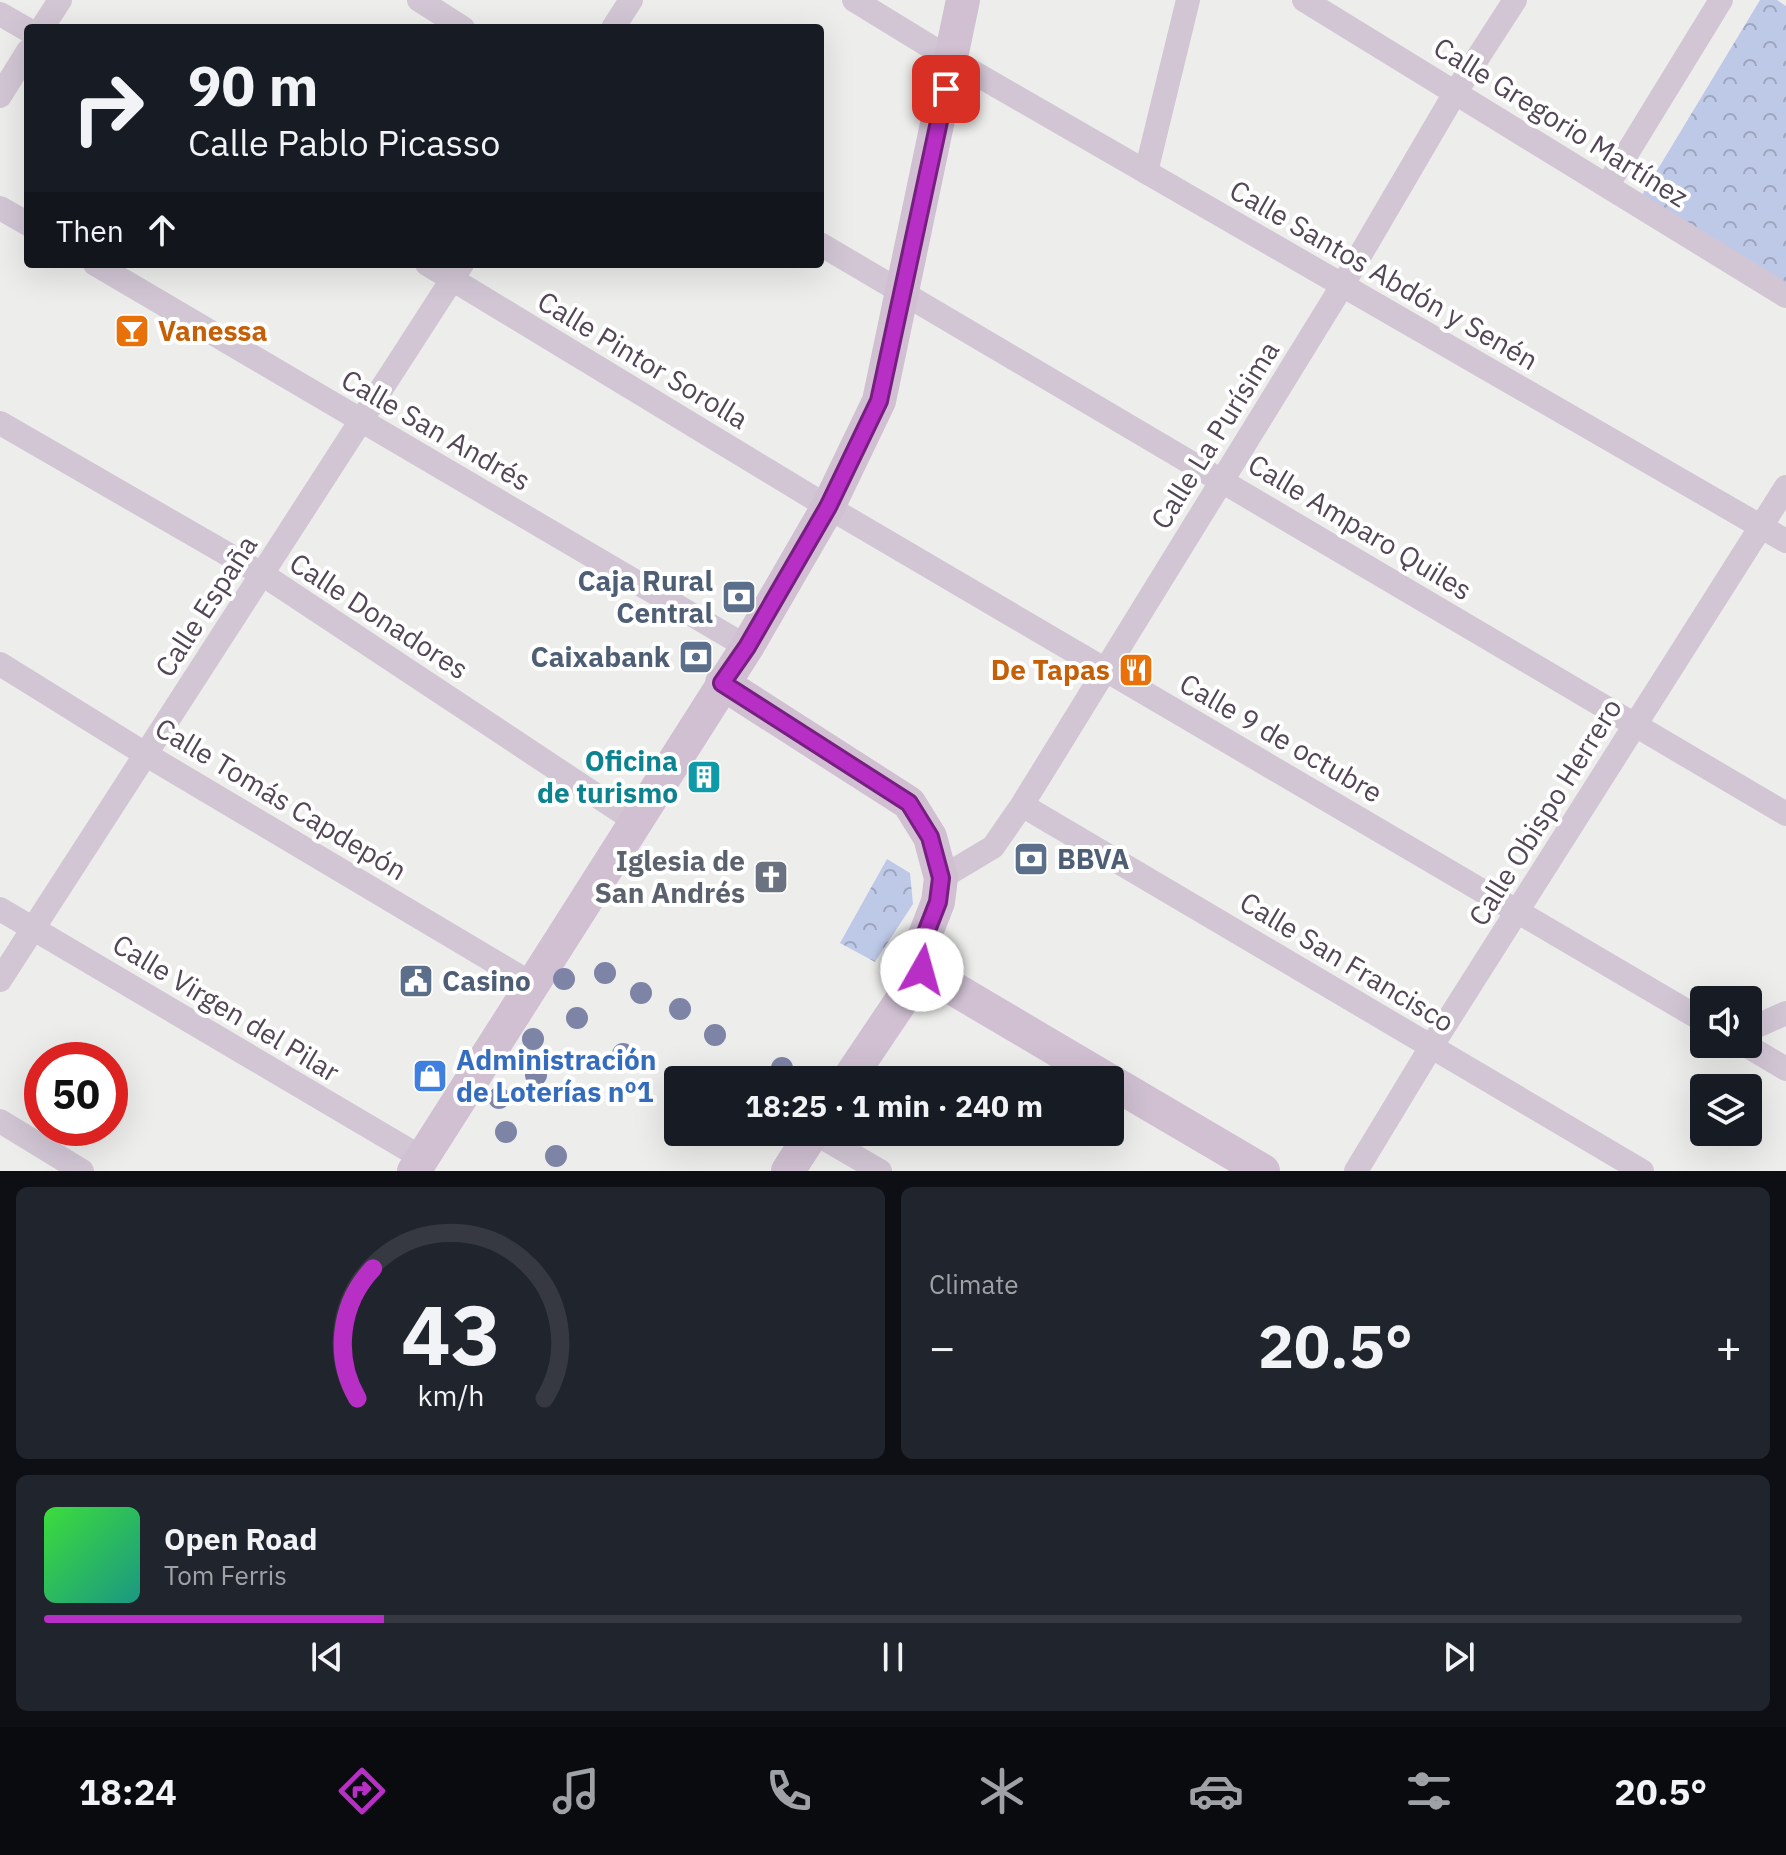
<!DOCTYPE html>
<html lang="en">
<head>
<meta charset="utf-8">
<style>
  :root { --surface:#171b24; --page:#20242c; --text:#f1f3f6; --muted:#9ea1a6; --line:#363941; --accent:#b72fc5 }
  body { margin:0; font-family:"IBM Plex Sans",sans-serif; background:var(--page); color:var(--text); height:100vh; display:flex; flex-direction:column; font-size:30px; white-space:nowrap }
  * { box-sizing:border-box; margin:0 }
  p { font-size:26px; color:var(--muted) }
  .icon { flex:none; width:44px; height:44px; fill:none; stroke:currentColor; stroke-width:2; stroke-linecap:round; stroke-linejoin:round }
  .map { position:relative; height:1171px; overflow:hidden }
  .details { display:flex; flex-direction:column; gap:16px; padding:16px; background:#0d0f14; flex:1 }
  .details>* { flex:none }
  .guide { position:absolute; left:24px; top:24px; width:800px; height:244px; border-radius:8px; box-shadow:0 8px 32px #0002; background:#171b24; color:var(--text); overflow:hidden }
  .buttons { position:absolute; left:1690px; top:986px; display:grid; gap:16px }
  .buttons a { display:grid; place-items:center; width:72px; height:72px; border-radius:8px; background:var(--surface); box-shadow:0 8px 32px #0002; font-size:40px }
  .speed { position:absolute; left:24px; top:1042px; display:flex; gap:16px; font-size:40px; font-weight:700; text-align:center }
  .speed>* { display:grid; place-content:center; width:104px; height:104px; border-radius:50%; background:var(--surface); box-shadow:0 8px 32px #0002; line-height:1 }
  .speed .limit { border:12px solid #d22; background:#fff; color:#111 }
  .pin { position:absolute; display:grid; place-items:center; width:68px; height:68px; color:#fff; margin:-34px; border-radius:16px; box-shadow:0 4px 12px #0006 }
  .me { position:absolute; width:88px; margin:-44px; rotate:7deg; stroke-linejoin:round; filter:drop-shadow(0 0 6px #0008) }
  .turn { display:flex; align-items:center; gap:28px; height:168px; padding:0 32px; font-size:36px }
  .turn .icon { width:104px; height:104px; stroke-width:2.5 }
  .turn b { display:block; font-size:56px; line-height:68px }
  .then { display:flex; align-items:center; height:76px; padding:0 32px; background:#0003; gap:16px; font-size:30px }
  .big { font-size:60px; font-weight:700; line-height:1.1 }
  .details .tile { flex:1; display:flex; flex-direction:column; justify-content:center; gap:12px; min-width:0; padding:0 28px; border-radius:12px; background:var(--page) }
  .details .dial { align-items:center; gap:0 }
  .dial svg { height:208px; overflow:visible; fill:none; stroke:var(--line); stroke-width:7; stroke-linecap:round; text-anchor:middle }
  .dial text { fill:var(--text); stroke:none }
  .song { display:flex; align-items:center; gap:24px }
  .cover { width:96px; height:96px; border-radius:12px; background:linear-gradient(135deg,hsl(120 70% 55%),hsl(170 70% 35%)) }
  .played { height:8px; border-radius:4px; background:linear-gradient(90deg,var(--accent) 20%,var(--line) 20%) }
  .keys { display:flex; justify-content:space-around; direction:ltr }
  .heat { display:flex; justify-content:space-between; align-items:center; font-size:44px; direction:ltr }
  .details .tiles { flex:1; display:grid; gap:16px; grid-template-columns:1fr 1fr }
  .tile:last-child { grid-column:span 2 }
  .trip { position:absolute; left:664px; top:1066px; width:460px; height:80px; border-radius:8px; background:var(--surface); box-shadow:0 8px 32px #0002; font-weight:700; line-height:80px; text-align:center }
  .dock { display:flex; height:128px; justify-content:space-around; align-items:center; background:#090b0e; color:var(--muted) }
  .dock .icon { width:56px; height:56px }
  .dock .selected { color:var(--accent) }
  .dock b { font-size:36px; color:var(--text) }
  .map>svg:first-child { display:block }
  .park { fill:url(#park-crowns) }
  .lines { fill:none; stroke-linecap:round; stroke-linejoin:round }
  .street { stroke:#d2c6d4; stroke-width:24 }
  .secondary { stroke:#d0c0d2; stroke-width:34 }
  .tree { fill:#7d84a6 }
  .route-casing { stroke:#771f80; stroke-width:20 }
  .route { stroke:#b72fc5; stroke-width:14 }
  .labels { text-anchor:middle; stroke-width:8; stroke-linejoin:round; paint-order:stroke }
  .street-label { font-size:28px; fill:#534656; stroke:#fff }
  .food-label { font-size:28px; font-weight:bold; fill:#c56008; stroke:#fff; text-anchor:start }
  .service-label { font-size:28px; font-weight:bold; fill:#4e5e75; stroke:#fff; text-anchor:end }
  .culture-label { font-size:28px; font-weight:bold; fill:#0d838f; stroke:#fff; text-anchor:end }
  .worship-label { font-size:28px; font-weight:bold; fill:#5b616d; stroke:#fff; text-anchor:end }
  .shop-label { font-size:28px; font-weight:bold; fill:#366cbe; stroke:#fff; text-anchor:start }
</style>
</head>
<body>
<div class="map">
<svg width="1786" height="1171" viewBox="0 0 1786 1171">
  <defs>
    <pattern id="park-crowns" width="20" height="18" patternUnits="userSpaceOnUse" patternTransform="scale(2)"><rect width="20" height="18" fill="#bec9e8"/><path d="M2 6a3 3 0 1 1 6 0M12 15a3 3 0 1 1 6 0" fill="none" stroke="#9da5bf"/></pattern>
  </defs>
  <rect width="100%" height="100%" fill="#edeeec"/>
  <path class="park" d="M1760,0H1777L1786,6V283L1641,197Z
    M887,859L910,873L913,904L875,962L840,943Z"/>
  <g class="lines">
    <path class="street" d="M419,0L463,28
      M854,0L952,60L1786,541
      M1304,0L1786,296
      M0,14L28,30
      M42,28L60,0
      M613,28L631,0
      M0,96L28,51
      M1146,172L1188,0
      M1607,186L1721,0
      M0,208L28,224
      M820,244L1786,814
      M95,264L747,647
      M427,264L828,507L1704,1021
      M0,423L262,574L635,821
      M0,664L145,754L532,984
      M1022,805L1642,1171
      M941,878L993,847L1022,805L1342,286L1455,93L1515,0
      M0,909L422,1158
      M0,980L462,264
      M1748,1030L1786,1013
      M1744,1044L1786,1069
      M0,1121L82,1171
      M813,1132L880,1171
      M1356,1171L1431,1047L1786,487"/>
    <path class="secondary" d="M722,683L909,803L930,837L941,878L938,902L922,943V970
      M922,970L1108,1080
      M848,1080L922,970
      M1110,1081L1263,1171
      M414,1171L747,647L828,507L879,401L963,0
      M788,1171L813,1132"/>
  </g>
  <g class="tree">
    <circle cx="605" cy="973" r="11"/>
    <circle cx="564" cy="979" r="11"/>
    <circle cx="641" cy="993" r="11"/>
    <circle cx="680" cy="1009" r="11"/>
    <circle cx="577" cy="1018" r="11"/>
    <circle cx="715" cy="1035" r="11"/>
    <circle cx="533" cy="1039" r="11"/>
    <circle cx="623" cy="1054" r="11"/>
    <circle cx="782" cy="1068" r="11"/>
    <circle cx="536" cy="1075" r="11"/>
    <circle cx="499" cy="1098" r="11"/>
    <circle cx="506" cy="1132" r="11"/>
    <circle cx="556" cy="1156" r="11"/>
  </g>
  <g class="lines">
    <g class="route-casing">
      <path id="route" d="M922,970V943L938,902L941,878L930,837L909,803L722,683L747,647L828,507L879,401L946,89"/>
    </g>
    <use href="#route" class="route"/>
  </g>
  <defs>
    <g id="bar-square" transform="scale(1.8)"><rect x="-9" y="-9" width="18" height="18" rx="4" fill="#e8710a" stroke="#fff"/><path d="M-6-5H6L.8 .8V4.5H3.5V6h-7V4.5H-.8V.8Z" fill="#fff"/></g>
    <g id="bank-square" transform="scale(1.8)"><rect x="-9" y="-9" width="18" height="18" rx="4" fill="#5c6f8a" stroke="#fff"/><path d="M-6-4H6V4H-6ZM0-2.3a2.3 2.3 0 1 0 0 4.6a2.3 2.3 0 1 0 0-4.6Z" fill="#fff"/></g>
    <g id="restaurant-square" transform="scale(1.8)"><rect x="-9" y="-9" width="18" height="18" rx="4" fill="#e8710a" stroke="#fff"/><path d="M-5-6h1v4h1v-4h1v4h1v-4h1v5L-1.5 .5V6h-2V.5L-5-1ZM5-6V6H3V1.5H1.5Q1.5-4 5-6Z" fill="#fff"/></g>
    <g id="building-square" transform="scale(1.8)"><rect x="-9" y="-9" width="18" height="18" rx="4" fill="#0f9aa8" stroke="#fff"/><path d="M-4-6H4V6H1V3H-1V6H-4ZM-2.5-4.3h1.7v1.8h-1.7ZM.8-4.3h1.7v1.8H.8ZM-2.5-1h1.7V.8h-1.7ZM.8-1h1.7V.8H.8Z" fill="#fff"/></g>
    <g id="church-square" transform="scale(1.8)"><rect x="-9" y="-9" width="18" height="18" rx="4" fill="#6b7280" stroke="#fff"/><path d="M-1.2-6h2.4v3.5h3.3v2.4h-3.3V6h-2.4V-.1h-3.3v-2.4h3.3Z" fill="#fff"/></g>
    <g id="civic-square" transform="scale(1.8)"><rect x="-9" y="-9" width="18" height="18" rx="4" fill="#5c6f8a" stroke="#fff"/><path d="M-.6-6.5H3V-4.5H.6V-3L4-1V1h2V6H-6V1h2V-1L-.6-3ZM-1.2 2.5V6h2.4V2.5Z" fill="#fff"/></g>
    <g id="shop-square" transform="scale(1.8)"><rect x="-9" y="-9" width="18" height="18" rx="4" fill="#3f7fe0" stroke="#fff"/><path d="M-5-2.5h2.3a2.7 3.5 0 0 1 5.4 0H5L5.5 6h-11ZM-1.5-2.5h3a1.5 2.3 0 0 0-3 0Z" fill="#fff"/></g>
  </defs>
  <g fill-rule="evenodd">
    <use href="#bar-square" x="132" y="331"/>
    <use href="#bank-square" x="739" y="597"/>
    <use href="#bank-square" x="696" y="657"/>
    <use href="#restaurant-square" x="1136" y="670"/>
    <use href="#building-square" x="704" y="777"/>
    <use href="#bank-square" x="1031" y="859"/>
    <use href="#church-square" x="771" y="877"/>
    <use href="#civic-square" x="416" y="981"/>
    <use href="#shop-square" x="430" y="1076"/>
  </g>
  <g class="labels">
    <g class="street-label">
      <text transform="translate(1561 122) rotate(32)" y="10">Calle Gregorio Martínez</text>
      <text transform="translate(1384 275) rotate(30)" y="10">Calle Santos Abdón y Senén</text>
      <text transform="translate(643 360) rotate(31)" y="10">Calle Pintor Sorolla</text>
      <text transform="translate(436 430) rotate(30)" y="10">Calle San Andrés</text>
      <text transform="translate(1215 435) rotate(-58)" y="10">Calle La Purísima</text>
      <text transform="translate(1360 527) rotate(31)" y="10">Calle Amparo Quiles</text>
      <text transform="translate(206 606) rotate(-57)" y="10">Calle España</text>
      <text transform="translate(379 616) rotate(33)" y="10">Calle Donadores</text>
      <text transform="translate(1281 738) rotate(30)" y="10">Calle 9 de octubre</text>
      <text transform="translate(281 799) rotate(31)" y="10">Calle Tomás Capdepón</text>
      <text transform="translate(1545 812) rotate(-58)" y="10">Calle Obispo Herrero</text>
      <text transform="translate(1347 962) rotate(31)" y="10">Calle San Francisco</text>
      <text transform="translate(226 1008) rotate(31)" y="10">Calle Virgen del Pilar</text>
    </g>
    <g class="food-label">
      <text x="158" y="341">Vanessa</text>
      <text x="1110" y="680" text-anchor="end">De Tapas</text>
    </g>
    <g class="service-label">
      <text x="713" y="591">Caja Rural<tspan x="713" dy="32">Central</tspan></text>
      <text x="670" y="667">Caixabank</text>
      <text x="1057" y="869" text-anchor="start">BBVA</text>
      <text x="442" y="991" text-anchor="start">Casino</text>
    </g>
    <g class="culture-label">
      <text x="678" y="771">Oficina<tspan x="678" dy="32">de turismo</tspan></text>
    </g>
    <g class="worship-label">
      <text x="745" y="871">Iglesia de<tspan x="745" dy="32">San Andrés</tspan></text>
    </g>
    <g class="shop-label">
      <text x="456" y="1070">Administración<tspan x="456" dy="32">de Loterías nº1</tspan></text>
    </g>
  </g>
</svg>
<div class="buttons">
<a><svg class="icon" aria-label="sound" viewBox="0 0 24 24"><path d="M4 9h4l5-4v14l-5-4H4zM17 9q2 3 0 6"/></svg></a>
<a><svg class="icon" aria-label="layers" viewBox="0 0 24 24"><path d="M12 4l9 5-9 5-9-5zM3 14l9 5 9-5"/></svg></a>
</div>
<div class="speed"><div class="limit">50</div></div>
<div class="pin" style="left:946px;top:89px;background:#d93025"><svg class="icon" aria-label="arrive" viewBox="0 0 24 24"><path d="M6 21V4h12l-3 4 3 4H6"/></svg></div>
<svg class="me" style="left:922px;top:970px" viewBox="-20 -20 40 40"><circle r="19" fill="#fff"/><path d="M0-13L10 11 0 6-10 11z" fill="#b72fc5"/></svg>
<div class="trip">18:25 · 1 min · 240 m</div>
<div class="guide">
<div class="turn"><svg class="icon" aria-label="right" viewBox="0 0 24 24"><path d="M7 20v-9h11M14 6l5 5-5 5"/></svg><div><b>90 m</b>Calle Pablo Picasso</div></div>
<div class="then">Then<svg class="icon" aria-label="ahead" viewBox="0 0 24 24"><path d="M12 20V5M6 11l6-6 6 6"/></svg></div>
</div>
</div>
<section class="details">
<div class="tiles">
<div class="tile dial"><svg viewBox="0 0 100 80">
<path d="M14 69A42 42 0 1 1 86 69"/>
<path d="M14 69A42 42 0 0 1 20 19" stroke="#b72fc5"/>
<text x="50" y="56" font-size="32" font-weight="700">43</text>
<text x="50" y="72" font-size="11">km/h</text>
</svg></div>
<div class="tile"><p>Climate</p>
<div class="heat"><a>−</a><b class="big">20.5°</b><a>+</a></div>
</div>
<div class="tile">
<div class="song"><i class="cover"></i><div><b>Open Road</b><p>Tom Ferris</p></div></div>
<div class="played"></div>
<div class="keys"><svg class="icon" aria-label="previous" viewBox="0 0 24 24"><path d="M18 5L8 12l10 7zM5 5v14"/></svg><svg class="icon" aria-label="pause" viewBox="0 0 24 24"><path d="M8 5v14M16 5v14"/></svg><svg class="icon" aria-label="next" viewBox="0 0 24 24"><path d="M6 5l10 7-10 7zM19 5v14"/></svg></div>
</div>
</div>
</section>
<nav class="dock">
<b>18:24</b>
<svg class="icon selected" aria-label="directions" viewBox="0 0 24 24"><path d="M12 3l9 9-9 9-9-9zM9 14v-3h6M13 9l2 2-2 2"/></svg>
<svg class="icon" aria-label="music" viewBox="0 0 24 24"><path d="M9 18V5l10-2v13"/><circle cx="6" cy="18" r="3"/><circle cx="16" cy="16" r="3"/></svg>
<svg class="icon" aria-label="phone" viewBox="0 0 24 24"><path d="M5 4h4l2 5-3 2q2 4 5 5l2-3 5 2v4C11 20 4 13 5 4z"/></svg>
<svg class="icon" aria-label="climate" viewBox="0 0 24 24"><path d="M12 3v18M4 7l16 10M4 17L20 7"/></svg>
<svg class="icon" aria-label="car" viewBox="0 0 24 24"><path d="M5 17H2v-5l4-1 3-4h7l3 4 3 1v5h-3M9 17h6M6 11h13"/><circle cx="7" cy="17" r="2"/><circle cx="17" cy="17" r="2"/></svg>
<svg class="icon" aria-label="filters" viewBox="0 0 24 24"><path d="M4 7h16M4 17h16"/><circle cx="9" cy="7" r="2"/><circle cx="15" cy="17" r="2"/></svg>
<b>20.5°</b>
</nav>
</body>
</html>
